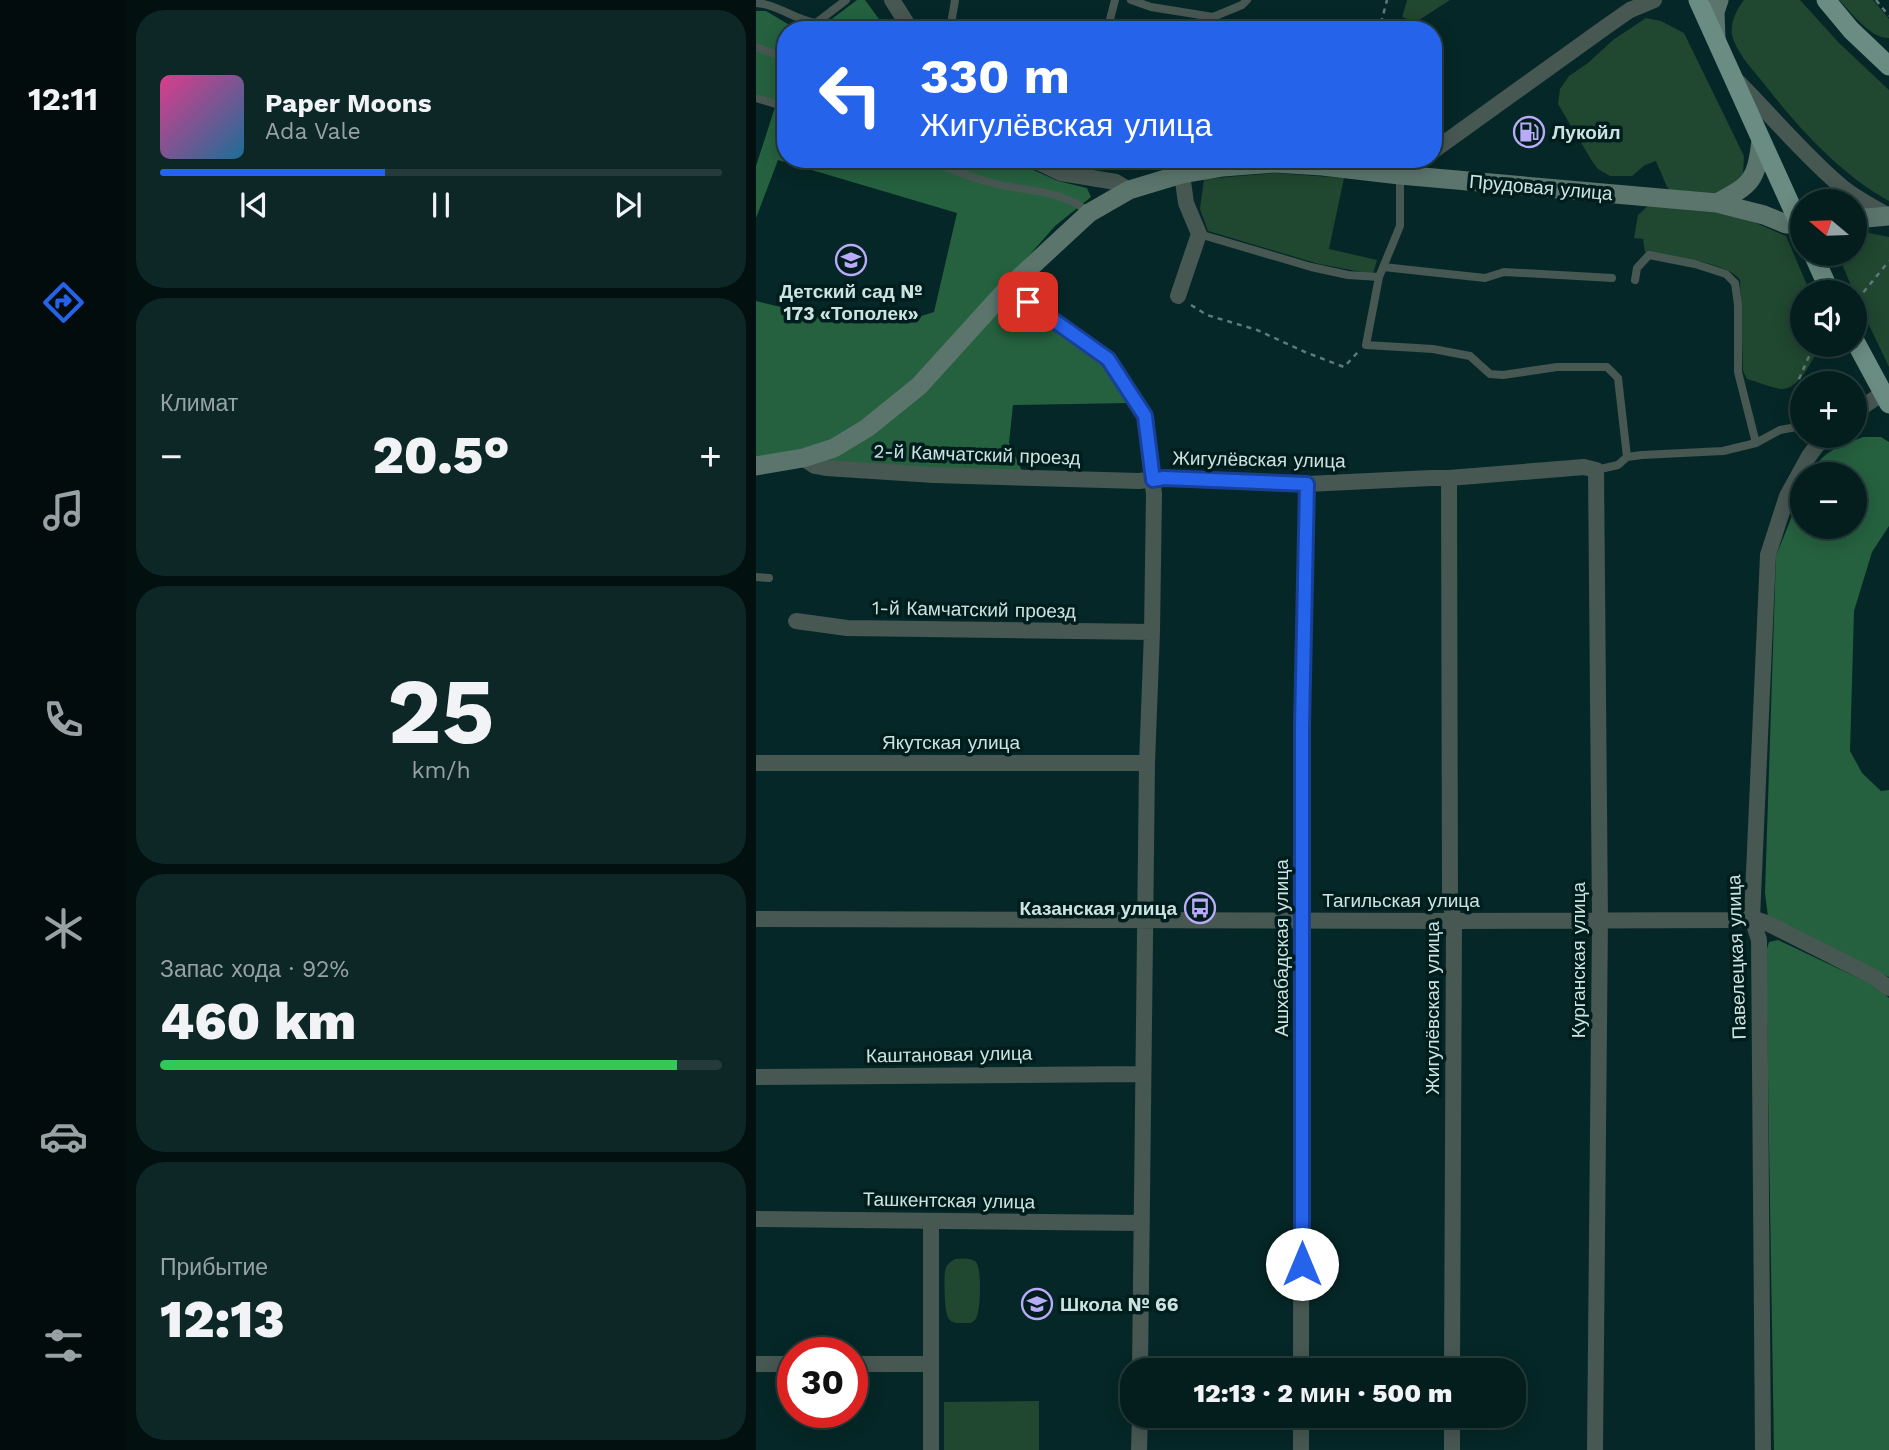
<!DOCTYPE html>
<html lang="ru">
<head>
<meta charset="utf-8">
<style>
  :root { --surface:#041d1d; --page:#0d2626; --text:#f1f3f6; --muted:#97a2a4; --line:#253b3b; --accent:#2563eb }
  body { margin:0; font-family:"Work Sans",sans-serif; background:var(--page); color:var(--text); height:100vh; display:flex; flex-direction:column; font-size:26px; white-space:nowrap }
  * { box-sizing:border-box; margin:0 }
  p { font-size:23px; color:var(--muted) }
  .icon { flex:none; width:38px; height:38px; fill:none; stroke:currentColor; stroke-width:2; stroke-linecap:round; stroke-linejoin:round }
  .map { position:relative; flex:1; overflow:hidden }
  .panel { display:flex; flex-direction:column; gap:10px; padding:10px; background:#021010; width:630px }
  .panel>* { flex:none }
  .guide { position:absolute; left:21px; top:21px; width:665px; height:147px; border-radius:28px; box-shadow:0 4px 18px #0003,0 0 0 2px var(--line); background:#2563eb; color:#fff; overflow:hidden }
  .needle { width:46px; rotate:289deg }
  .buttons { position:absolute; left:1034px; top:189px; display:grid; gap:14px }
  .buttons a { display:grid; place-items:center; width:77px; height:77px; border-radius:50%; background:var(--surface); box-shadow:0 4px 18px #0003,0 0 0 2px var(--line); font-size:35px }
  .speed { position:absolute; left:21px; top:1337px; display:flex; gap:14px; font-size:35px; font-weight:700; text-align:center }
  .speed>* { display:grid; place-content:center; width:91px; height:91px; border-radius:50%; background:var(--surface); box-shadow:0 4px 18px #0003,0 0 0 2px var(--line); line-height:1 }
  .speed .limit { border:10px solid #d22; background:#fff; color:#111 }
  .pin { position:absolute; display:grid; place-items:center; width:60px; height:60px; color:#fff; margin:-30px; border-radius:14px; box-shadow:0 4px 10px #0006 }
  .me { position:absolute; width:77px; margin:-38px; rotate:0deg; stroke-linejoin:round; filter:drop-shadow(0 0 5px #0008) }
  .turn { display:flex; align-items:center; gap:24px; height:147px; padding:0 28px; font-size:32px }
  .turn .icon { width:91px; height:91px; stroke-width:2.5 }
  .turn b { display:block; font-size:49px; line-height:60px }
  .big { font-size:52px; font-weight:800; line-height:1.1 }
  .panel .widget { flex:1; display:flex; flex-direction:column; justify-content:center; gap:10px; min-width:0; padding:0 24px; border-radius:28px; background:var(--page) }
  .panel .dial { align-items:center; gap:0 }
  .dial b { font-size:91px; line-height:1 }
  .song { display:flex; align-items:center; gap:21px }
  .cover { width:84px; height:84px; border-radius:10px; background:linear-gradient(135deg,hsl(330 70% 55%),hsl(200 70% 35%)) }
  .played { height:7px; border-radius:4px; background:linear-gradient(90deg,var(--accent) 40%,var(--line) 40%) }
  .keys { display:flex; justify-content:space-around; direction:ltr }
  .heat { display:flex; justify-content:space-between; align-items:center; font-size:38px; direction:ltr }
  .charge { height:10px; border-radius:5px; background:linear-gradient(90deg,#34c759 92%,var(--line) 0) }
  .trip { position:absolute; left:364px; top:1358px; width:406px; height:70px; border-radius:28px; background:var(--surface); box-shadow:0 4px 18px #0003,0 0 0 2px var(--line); font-weight:800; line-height:70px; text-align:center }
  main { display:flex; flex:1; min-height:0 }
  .menu { display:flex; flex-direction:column; width:126px; justify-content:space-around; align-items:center; background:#020c0c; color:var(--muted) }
  .menu .icon { width:49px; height:49px }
  .menu .selected { color:var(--accent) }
  .menu b { font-size:32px; color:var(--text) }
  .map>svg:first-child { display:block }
  .green { fill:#204730 }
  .forest { fill:#25613f }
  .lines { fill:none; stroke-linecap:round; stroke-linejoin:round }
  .path { stroke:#5e7a7a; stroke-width:2.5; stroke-dasharray:5 5; stroke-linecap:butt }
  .service { stroke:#475752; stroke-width:8 }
  .minor { stroke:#475752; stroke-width:16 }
  .secondary { stroke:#5b756d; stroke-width:19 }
  .primary { stroke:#6b8c82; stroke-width:19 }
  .route-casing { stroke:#184099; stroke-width:18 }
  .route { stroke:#2563eb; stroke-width:12 }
  .labels { text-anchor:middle; stroke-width:7; stroke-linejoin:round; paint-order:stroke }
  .poi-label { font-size:19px; font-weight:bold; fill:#cde3e2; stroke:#001d1d; text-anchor:start }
  .street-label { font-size:19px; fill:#cde3e2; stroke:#001d1d }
</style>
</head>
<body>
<main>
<nav class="menu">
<b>12:11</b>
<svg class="icon selected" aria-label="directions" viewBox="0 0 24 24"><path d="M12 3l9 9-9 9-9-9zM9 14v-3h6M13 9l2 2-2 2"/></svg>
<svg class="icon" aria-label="music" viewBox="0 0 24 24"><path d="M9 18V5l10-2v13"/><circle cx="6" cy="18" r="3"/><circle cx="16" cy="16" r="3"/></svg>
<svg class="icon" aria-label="phone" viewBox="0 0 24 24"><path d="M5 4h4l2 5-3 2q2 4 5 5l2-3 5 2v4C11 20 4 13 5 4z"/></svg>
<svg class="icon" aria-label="climate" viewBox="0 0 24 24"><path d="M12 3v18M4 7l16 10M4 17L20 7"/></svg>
<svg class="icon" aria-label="car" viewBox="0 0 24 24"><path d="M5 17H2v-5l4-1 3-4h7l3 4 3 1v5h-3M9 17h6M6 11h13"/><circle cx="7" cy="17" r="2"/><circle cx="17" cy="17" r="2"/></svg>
<svg class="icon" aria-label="filters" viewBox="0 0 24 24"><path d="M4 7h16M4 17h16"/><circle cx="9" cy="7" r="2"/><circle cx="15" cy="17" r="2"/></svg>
</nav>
<section class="panel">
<div class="widget">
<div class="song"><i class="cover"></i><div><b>Paper Moons</b><p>Ada Vale</p></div></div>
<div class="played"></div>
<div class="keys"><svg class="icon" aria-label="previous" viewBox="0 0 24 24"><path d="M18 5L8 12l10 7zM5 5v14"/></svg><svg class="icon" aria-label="pause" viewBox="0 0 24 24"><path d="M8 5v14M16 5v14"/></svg><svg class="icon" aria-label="next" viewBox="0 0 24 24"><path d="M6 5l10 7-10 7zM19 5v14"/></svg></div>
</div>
<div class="widget"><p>Климат</p>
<div class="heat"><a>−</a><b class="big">20.5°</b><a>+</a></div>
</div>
<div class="widget dial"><b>25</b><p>km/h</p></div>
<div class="widget"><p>Запас хода · 92%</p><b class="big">460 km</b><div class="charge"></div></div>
<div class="widget"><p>Прибытие</p><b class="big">12:13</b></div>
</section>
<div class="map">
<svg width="1133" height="1450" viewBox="0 0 1133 1450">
  <rect width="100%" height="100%" fill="#062727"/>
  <path class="green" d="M651,0H694L660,22L646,17Z
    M988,0H1044L1083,43L1133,90V201C1082,173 1040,125 1005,80C994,67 980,51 976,35C974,22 981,9 988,0Z
    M1083,0H1117L1133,19V38C1115,39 1096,13 1083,0Z
    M890,18L905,21L928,33L988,156L987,175L962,197L915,191L911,187L900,161L889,165L876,176H854L842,169L836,161L802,104L804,89L813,76L832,63L857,40Z
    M518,173L588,178L573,249L621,260L617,274L563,264L452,231L444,209L448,179Z
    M892,206L975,212L1030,236L1054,292H1046V345H1064C1057,359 1043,391 1024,389C1014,387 1002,382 991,379L987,371L984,280C973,262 911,256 889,252L887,239L878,238L882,215Z
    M1113,233L1133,237V367L1101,300L1084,259L1087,254H1099V236Z
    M199,1259C205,1259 214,1257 220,1262C226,1268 225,1314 219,1320C215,1324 213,1323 209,1323C203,1323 197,1324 193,1319C188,1313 188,1280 189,1271C190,1265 194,1262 199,1259Z
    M283,1401V1450H188V1402Z"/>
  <path class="forest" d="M101,0H109L131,30H61Z
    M0,11H10L42,30H30V159H253L302,181L331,188L335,197L299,226L224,311L156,383L119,413L71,442L0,461V301L91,323L146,322L178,312L201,213L22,160L0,218V166L20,104L0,95Z
    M257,301L264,303L347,364L373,403L257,405L253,443L267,473L64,461L250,304Z
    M1107,437H1125L1133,442V526L1116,552L1098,611L1094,751L1106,773L1125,791L1133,790V977L1027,928L1012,917L1009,893L1020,556L1046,491V527H1099V474H1055C1067,450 1084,446 1107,437Z
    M1022,940L1115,984L1133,998V1450H1018L1010,952L1013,942Z"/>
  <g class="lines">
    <path class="path" d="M1120,0L1133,16
      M625,23L631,0
      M1101,300L1133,261
      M435,305L451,315L501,330L549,352L588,367L602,352
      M1046,409L1043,379L1058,345
      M370,1408V1380"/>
    <path class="service" d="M375,0L395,7L457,17L486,5L491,0
      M0,3C21,4 39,20 60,23L90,0
      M353,23L359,0
      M194,30L199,0
      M0,47L24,56L30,62
      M0,98L30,107
      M169,159C191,168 213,177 236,183C267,191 309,190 333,213
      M644,177V226L623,277L610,345L677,349L714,356L734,374L747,375L801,367H851L862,378L871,457
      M443,234L555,267L592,275L623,277
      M627,267L729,278L748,272L856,278
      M879,280L881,268L893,255L939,264L970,274L979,283L982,305V372L1000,443
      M840,470L862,465L871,457L886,455L967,451L1000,443L1024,430L1046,426
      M0,577L13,578"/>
    <path class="minor" d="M136,0L155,30
      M982,82C1016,116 1049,156 1086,187C1101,199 1117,207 1133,216
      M677,151L851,26L874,10L898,0
      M276,159L305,173L360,182L373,190
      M655,175L657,165L666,159
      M252,288L352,358L389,416L398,494L396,632L391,763L384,1370
      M422,296L443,234L430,203L426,174
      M1099,412L1127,393
      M47,458L59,466L70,468L178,475L383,481L408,478L551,484L675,478H693L828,467L840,470L844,920L839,1450
      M693,478L694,901L698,921L696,1370
      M40,621L91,628L396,632
      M0,763H391
      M0,919L698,921L979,920L996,918L1011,923L1118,977L1133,988
      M0,1077L387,1074
      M0,1219L386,1223
      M175,1221V1450
      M0,1364H37
      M96,1364H175
      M545,1370L546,727L551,484
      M383,1450L384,1416
      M545,1450V1416
      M696,1450V1416
      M1007,1450L1003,940L996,918L1012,555L1031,496L1053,456L1068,436"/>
    <path class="secondary" d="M960,39L959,12L963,0
      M961,203C996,184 1000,181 1005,141
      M1099,219L1133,216
      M0,466L47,458L78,448L111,428L163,386L252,288L333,213L373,190L426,174L467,167L518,163L566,166L644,175L961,203L1008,215L1030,224L1046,223"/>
    <path class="primary" d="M942,0L1046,230
      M1070,0L1095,30L1133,66
      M1057,254L1074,292
      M1099,341L1133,404"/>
  </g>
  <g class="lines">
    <g class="route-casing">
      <path id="route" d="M272,302L352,359L389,416L397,480L408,478L551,484L546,727V1264"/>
    </g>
    <use href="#route" class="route"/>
  </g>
  <defs>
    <g id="fuel-ring" transform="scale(1.575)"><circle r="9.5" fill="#001d1d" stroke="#b9abf7" stroke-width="1.5"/><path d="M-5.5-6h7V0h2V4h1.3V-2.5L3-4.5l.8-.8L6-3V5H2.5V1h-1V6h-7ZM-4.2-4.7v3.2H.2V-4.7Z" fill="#b9abf7"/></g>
    <g id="school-ring" transform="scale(1.575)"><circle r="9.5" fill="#001d1d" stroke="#b9abf7" stroke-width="1.5"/><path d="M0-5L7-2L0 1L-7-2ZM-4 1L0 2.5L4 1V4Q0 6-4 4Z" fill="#b9abf7"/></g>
    <g id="bus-ring" transform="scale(1.575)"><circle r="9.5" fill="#001d1d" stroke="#b9abf7" stroke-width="1.5"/><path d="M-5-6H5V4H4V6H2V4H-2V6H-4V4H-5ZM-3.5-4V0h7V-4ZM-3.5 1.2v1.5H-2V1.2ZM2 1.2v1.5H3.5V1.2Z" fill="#b9abf7"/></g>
  </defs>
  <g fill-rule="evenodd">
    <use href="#fuel-ring" x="773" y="132"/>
    <use href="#school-ring" x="95" y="260"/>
    <use href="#bus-ring" x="444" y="908"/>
    <use href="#school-ring" x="281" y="1304"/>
  </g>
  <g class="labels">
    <g class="poi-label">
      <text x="796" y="139">Лукойл</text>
      <text x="95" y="298" text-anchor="middle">Детский сад №<tspan x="95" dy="22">173 «Тополек»</tspan></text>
      <text x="421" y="915" text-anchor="end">Казанская улица</text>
      <text x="304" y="1311">Школа № 66</text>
    </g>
    <g class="street-label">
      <text transform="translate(785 187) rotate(5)" y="7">Прудовая улица</text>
      <text transform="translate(221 454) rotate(2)" y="7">2-й Камчатский проезд</text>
      <text transform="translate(503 459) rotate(1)" y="7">Жигулёвская улица</text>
      <text transform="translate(218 609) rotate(1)" y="7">1-й Камчатский проезд</text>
      <text x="195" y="749">Якутская улица</text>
      <text x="645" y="907">Тагильская улица</text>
      <text transform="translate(525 948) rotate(-90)" y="7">Ашхабадская улица</text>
      <text transform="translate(980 957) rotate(-92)" y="7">Павелецкая улица</text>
      <text transform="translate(822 960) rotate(-90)" y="7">Курганская улица</text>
      <text transform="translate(676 1008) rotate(-90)" y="7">Жигулёвская улица</text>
      <text transform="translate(193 1054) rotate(-1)" y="7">Каштановая улица</text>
      <text transform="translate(193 1200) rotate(1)" y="7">Ташкентская улица</text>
    </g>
  </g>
</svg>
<div class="buttons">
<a><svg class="needle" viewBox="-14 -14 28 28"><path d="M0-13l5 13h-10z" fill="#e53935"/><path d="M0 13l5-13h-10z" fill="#97a2a4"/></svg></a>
<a><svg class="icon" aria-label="sound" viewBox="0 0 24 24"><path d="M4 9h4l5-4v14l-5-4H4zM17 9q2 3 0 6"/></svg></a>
<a>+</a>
<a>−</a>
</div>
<div class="speed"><div class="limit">30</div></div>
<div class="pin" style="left:272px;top:302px;background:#d93025"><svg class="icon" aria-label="arrive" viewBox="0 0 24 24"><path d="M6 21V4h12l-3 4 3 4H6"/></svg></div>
<svg class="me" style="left:546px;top:1264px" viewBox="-20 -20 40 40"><circle r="19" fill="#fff"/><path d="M0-13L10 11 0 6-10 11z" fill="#2563eb"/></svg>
<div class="trip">12:13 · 2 мин · 500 m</div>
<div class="guide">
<div class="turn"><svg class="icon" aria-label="left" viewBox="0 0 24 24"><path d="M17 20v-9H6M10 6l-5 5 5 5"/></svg><div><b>330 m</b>Жигулёвская улица</div></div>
</div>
</div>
</main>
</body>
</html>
